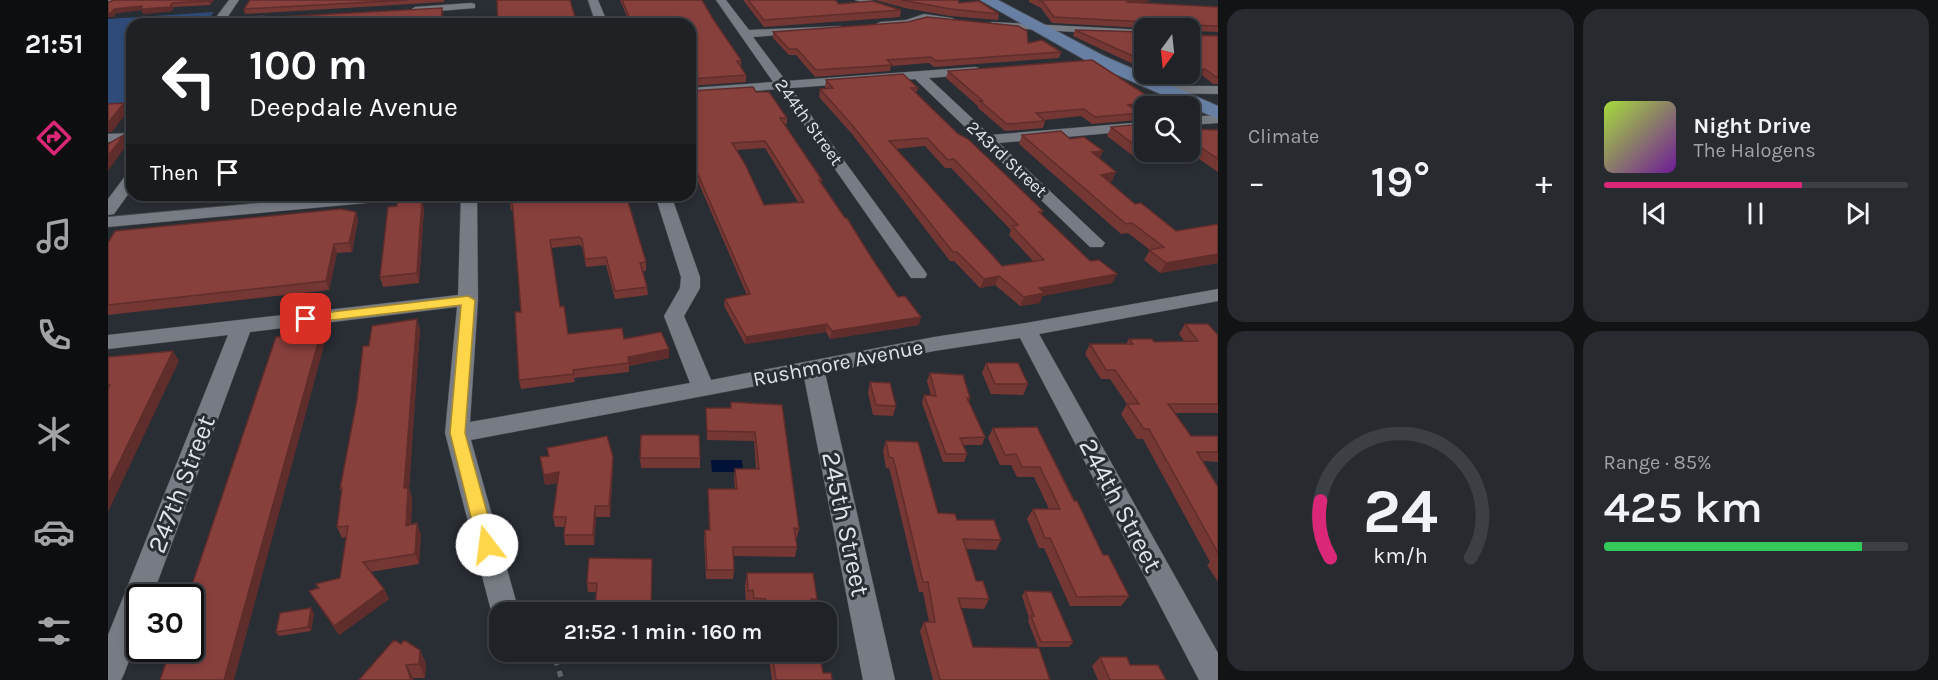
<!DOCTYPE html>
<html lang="en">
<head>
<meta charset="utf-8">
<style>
  :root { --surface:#1f2227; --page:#272a2f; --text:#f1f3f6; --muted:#a1a4a7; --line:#3c3f44; --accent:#db2777 }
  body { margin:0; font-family:Karla,sans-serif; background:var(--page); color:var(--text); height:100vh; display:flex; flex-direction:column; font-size:22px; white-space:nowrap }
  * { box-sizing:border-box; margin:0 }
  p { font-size:20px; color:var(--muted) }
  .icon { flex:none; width:33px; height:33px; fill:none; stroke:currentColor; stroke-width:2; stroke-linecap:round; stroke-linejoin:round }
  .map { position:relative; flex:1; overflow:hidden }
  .sheet { display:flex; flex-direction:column; gap:9px; padding:9px; background:#111315; width:720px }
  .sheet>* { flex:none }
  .hud { position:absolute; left:18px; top:18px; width:570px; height:183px; border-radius:18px; box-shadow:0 3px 9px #0003,0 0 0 2px var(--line); background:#202124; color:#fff; overflow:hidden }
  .needle { width:39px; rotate:195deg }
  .tools { position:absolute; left:1026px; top:18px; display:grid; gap:12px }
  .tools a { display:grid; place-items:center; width:66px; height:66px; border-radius:12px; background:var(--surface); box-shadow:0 3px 9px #0003,0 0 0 2px var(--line); font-size:30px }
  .speed { position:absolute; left:18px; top:584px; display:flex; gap:12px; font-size:30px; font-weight:700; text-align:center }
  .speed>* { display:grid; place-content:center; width:78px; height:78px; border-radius:50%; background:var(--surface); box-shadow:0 3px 9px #0003,0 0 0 2px var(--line); line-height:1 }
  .speed .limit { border:3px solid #111; border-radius:9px; background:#fff; color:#111 }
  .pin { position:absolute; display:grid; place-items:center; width:51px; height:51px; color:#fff; margin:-26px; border-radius:12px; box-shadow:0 3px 9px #0006 }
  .me { position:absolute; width:66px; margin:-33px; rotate:345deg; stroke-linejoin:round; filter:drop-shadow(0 0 4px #0008) }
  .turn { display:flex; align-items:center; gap:21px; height:126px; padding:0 24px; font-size:27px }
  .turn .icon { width:78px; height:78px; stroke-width:2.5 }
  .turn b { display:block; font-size:42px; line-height:51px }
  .then { display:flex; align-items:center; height:57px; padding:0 24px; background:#0003; gap:12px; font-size:22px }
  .big { font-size:45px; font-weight:600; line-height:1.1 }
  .sheet .widget { flex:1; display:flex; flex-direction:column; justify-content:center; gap:9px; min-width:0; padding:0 21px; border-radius:18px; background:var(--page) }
  .sheet .dial { align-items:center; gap:0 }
  .dial svg { height:156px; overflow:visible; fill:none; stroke:var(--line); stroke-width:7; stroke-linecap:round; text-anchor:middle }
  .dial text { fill:var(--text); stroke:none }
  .song { display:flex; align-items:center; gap:18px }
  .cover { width:72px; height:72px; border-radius:9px; background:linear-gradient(135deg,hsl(80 70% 55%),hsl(280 70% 35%)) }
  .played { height:6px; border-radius:3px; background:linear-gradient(90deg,var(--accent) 65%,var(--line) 65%) }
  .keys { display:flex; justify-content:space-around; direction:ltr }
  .heat { display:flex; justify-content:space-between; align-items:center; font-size:33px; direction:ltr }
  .charge { height:9px; border-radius:4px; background:linear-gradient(90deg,#34c759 85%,var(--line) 0) }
  .sheet .tiles { flex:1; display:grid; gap:9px; grid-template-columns:repeat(2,1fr) }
  .trip { position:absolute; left:381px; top:602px; width:348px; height:60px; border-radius:18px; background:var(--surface); box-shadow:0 3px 9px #0003,0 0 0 2px var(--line); font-weight:600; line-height:60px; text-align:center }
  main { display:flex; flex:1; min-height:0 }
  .menu { display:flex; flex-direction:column; width:108px; justify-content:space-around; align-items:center; background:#0c0e10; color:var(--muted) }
  .menu .icon { width:42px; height:42px }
  .menu .on { color:var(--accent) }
  .menu b { font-size:27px; color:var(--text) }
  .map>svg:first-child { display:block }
  .green { fill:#2f4c79 }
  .water { fill:#001137 }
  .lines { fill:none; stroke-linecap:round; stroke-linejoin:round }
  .street-casing { stroke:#484b50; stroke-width:1 }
  .secondary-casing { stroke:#484b50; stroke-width:2 }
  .path { stroke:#60646a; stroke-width:5; stroke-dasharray:6 6; stroke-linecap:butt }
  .street { fill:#777c84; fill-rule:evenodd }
  .secondary { fill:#677fa3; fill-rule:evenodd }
  .wall { fill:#753734; fill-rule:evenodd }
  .shaded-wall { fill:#5f2d2b }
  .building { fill:#88403d; stroke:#5f2d2b; stroke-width:1.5; fill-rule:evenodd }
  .route { fill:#ffd54a; stroke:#a68a30; stroke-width:1.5 }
  .labels { text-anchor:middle; stroke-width:6; stroke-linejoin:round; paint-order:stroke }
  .far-street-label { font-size:18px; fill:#e0e3e8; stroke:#292d34 }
  .street-label { font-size:21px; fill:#e0e3e8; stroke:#292d34 }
  .near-street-label { font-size:26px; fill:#e0e3e8; stroke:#292d34 }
</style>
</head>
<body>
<main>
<nav class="menu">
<b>21:51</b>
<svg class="icon on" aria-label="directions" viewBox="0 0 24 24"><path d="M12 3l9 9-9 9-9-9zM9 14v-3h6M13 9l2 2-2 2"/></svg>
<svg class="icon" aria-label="music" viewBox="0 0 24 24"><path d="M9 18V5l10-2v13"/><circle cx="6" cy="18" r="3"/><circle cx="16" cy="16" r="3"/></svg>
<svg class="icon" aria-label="phone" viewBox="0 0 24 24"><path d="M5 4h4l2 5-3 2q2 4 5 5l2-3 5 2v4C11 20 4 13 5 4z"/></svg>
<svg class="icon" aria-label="climate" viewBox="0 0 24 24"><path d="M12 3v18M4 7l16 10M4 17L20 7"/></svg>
<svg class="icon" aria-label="car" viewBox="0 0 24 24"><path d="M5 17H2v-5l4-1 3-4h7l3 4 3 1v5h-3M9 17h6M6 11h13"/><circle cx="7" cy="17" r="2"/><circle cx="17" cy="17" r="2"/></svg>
<svg class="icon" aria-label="filters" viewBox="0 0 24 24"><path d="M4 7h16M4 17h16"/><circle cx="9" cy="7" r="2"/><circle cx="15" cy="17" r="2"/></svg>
</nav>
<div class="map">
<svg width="1110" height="680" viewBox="0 0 1110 680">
  <rect width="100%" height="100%" fill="#292d34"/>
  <path class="green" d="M106,12L96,24H24V104L0,106V19Z"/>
  <path class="water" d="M603,460H634L635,472H604Z"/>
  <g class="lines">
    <g class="street-casing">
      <path id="street" d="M0,0H15L0,4Z
        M121,0H131L119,18L156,16L162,19L156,22L103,24Z
        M480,0H490L500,24H488Z
        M608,0H618L641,30L733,26V30L729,31L645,37L678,81L867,67L871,68L873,71L871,74L821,78L882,135L1036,122V130L891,143L997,243L994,247H982L807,79L683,88L819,274L817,278H803L671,89L582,96V88L665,82Z
        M747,0H763L788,10L783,13Z
        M363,3L367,4V8L307,13L302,10L307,7Z
        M816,14L844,18L850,21C841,28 828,20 817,20C803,22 780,36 766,25L772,22L798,20Z
        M884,22L1036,30V36L880,27L878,25Z
        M1058,86H1110V94L1053,93L1051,90Z
        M1110,115V123L1082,125V117Z
        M24,133V141L0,142V134Z
        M24,173V189L6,214L0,215V199L18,175Z
        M236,195H298L290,200L0,227V217Z
        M353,195H369L370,300L362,422L582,383L556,316L572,288L573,277L547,195H563L592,277V288L576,316L603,380L826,337L918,323L1110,289V301L931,334L1110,653V680H1091L912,338L826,351L717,373L787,680H755L696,377L363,440L411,612H392V624L386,622L337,433L349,307L142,332L44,597H32V631L16,674L13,680H0V635L120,335L0,349V335L350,295Z"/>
    </g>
    <g class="secondary-casing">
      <path id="secondary" d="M872,0H890L996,56L1110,106V119L984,64Z"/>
    </g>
    <path class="path" d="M441,651L445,652L454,680"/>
    <use href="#street" class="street"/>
    <use href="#secondary" class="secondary"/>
  </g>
  <path class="wall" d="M7,0H106L102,5L65,7L64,11L35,14L34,10L8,13L5,17Z
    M142,0H336V2L137,14L136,9Z
    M512,0H594L605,19L633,60V66L638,75V82L582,86V24H522Z
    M635,0H727L731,4L793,10L792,17L656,27Z
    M767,0H850L851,3L891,14L890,20L842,16L797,8Z
    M921,0H1043L1032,3L1110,7V32L1084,31L1085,35L1110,36V84H1105L1094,75L1064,81L1047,74H1082V28L1036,29V28L944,23L933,8L921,2Z
    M967,30L1036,32V69L965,36Z
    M665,32L920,43L953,52L951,58L826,67L821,63L783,66L782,71L707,77L688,55H681L665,38Z
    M840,71L1029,110L1033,113L1030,120L984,124L973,116L936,120L937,121L935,128L897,131L870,108V106L838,78Z
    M718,80L810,88L808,93L850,134L935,211L933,214L982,261L1009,274L1004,283L934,296L932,303L912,306L887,285L872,288L846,261H842L744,134L711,97L712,89L717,88ZM817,146L837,168H843L903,230L901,235L925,261L894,266L788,149Z
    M582,91L648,92L679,118V124H676L714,180L713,184L790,297L811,325L722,339L718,332L637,344L616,306L617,299L639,295L582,163ZM657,148L690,202L656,205L628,150Z
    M1036,124V152H1054L1024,155L999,136L1003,127Z
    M1082,129L1110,130V172L1081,152H1082Z
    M914,135L962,139L991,159L1004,181L1000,182L1027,204L1068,231L1110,224V263L1052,273L1036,260L1042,250L1020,233L1013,234L911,144Z
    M39,195H96L42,200Z
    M401,195L538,262V271H535L539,287L540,295L507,299L498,265L478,267L474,247L472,245L443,248L452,307L460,334L516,339L561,358L521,366V372L466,378L467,382L413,389L411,380L413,312L405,210H403Z
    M289,206L316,208L311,283L275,287L272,277Z
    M248,212L250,220L244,252L229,253L221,290L0,315V243Z
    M1077,324L1110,335V413H1067L1083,436H1110V462L1095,461L1110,487V582L1099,565L1102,562L1035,439H1029L1013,414L1019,404L1002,379H993L977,354L982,344H1018L1021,339L1046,342H1077L1071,334Z
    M312,329L301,488L304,498L303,525L313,534L311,564L262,572L276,589L281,599L231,635L201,591L232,578L238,537L234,538L229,527L234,492L232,489L261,346Z
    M878,363L920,384L915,395L883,394L874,373Z
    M822,373L862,398L861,402L877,437L874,445H855L859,454L856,462H835L814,403L816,395L823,396L819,381Z
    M762,382L788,406L785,416L765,415L760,393Z
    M623,402L674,405L691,529L689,538H687L689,547L687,557L626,556V570L625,579H598L596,539L597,530H601L600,498V489H627L626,479L627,469H648L646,441L599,440L598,408H622Z
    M929,427L995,555L1021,596L1013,606H962L936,548H931L919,519L925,509H941L926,477H909L903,465H892L880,438L885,428Z
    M778,441L830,513L849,520L893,540L888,550L858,549L868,581L881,599L876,609L853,608L865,647L942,680H825L812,631L816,622H821L815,592H811L783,475L781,468H778L775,451Z
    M432,457L505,467L502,517H488L486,545H457L456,535L457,527H447L445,517L449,483L437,485Z
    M532,458H592V468H533Z
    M544,559L543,612H487L488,592H480L479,583Z
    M639,573L709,599L705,612H644L643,604H638L637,586Z
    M917,591L965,642L961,647H930L920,621L921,618L914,596Z
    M206,613L203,631L171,636L168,632Z
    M286,640L293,644L312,650L318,664L317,678H305L306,680Z
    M477,651H509V652L483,663Z
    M660,651H711L715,673L724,680H664Z
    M992,657L1022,665L1058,680H990L984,666Z"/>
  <path class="shaded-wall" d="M102,0H106L102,5L101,1Z
    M1026,0H1043L1016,8L1018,2Z
    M64,3L65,7L64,11L35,14L34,10L8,13L5,17H0V13L6,9Z
    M334,8L335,13L334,24H333Z
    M1097,69L1094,75L1064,81L1067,75L1082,74V72Z
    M1046,100L1044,106H1036V109L1017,112L1020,105Z
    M16,103L20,111L4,132H0V123Z
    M16,135L20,143L0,171V156Z
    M995,151L991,160L984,152Z
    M1008,172L1004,181L988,185L993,175Z
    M314,199L316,208L311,283L309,273Z
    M248,212L250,220L244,252L241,243Z
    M226,244L229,253L221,290L218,281Z
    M1110,254V263L1052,273L1058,263Z
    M1009,274L1004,283L934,296L932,303L912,306L916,297L931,288Z
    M891,276L887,285L872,288L876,279Z
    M813,317L811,325L722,339L724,331Z
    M309,319L312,329L301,488L304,498L302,536L298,526L296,488Z
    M719,324L718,332L637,344L638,337Z
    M213,332L217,342L126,680H116Z
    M561,349V358L521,366L520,357Z
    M65,351L71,361L0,512V485Z
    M505,457V467L502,517L501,506Z
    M451,472L452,482L437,485L436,475Z
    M487,506L488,517L486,545L485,535Z
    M309,523L313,534L311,564L307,554Z
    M276,589L281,599L231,635L226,626Z
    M203,608L206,613L203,631L200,627Z
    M312,650L318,664L317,678L311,664Z
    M491,651H509V652L483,663L481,655Z
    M298,665L306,680H303Z"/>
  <path class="building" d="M7,0H102L101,1L64,3L62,7L34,9V6L6,9L3,13H0V2Z
    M142,0H300L136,9Z
    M389,0H462L469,24H390Z
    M514,0H594L605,19L633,60L629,61L638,75L582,79V24H524Z
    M640,0H727L731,4L764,1L793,10L656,20Z
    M793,0H850L851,3L871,1L891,14L843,9Z
    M930,0H1026L1018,2L1110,7V26L1085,25L1083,27L1085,35L1110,36V77H1108L1097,69L1082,72V28H1040L1039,22L946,17L935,2Z
    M334,8L333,24H127L130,19Z
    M819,17L910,26L919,31L920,43L934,40L953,52L828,61L823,57L779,60L784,65L708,70L689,49H681L665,32L800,22Z
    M967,30L1036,32V61Z
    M984,60L1046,100L1020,105L1033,113L987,117L976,109L928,113L937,121L899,124L872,101H875L840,71Z
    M795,74L810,88H803L850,134L860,139L902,179L935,211L931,212L982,261L991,260L1009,274L931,288L936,293L916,297L891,276L876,279L849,252H845L745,126L712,89L725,88L718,80ZM819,138L840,160L846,159L910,225L904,226L936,260L894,266L781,141Z
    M645,87L648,92H661L679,118H672L714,180H711L737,218H739L763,257L790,297L797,296L813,317L724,331L719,324L638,337L617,299L642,294L582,156V91ZM657,141L696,202L656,205L637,164L624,143Z
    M16,103L0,123V104Z
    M1036,124V145L1028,146L1003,127Z
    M1082,129L1110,130V159L1082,140Z
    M953,131L962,139L976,137L995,151L984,152L1008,172L993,175L1027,204L1033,203L1068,231L1110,224V254L1058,263L1041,250L1056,247L1024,223L1018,224L914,135Z
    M16,135L0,156V144Z
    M401,195H518L538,262L532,263L539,287L507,291L498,257L477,259L474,239L471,237L442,240L452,307L456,306L460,334L514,328L516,339L553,332L561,349L520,357L521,363L465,370L466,374L411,380L407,312H413L405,209L404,202H402Z
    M314,199L309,273L272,277L280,207L289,206V201Z
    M233,209L248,212L241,243L226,244L218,281L0,305V243L7,231Z
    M309,319L296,488H300L298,526L309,523L307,554L255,562L276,589L226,626L201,591L211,588L208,584L232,578L240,526L229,527L234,488L232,489L249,400L255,346H261L264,326Z
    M1077,324H1100L1110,335V404H1060L1083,436H1110V452H1089L1110,487V553L1041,429H1036L1019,404H1031L1007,370H998L982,344H1025L1021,339H1044L1046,342L1090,341Z
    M213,332L116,680H52L63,648H82V597H80L168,337Z
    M65,351L0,485V389L2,385H0V357Z
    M878,363H910L920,384H887Z
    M822,373L855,375L862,398H859L877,437L852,438L859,454H838L816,395L828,396Z
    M762,382L782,383L788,406L768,405Z
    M623,402L674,405L691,529L686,528L689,547H625L626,570H599L597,530H602L600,489H629L627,469H651L647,432L599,431L598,408H623Z
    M929,427L966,501H969L995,555H1000L1021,596L969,597L942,538H937L925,509H952L932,467H914L908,454L897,455L885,428Z
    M533,435H591L592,458H532Z
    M499,436L505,457L501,506H487L485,535H456L458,517H445L451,472L436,475L432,457L441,456L439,448Z
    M778,441L810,442L830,513L847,514L849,520H886L893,540L855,539L868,581H875L881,599L850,598L865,647L931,648L942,680H832L816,622H827L820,582H815L787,465L785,458L781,457Z
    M481,558L544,559L543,604L490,603L494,612H487L489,583H479Z
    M639,573H705L709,599H703L705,612H660L658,599L646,598L645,590L640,591Z
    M917,591L943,592L965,642H933L923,616H926Z
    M203,608L200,627L168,632L172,613Z
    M286,640L293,644L296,640L312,650L311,664L298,665L303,680H251Z
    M480,651H491L481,655Z
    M664,651H711L715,673H723L724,680H668Z
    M992,657H1019L1022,665H1050L1058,680H1002Z"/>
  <path class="route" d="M360,296L367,300L357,433L388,545L385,550L379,553L372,550L370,545L342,433L353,305L198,323L191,319L198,315Z"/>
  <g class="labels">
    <g class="far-street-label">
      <text transform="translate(701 122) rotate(54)" y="6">244th Street</text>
      <text transform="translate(899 159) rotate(43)" y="6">243rd Street</text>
    </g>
    <g class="street-label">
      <text transform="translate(730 363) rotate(-11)" y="7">Rushmore Avenue</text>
    </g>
    <g class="near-street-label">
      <text transform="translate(73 484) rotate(-69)" y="9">247th Street</text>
      <text transform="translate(1013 505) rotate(62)" y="9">244th Street</text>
      <text transform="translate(738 524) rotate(78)" y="9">245th Street</text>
    </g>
  </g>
</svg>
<div class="tools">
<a><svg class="needle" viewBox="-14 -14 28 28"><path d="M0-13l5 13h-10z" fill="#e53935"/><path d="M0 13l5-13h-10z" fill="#a1a4a7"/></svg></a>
<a><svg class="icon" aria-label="search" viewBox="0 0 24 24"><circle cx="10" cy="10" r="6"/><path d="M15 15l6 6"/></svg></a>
</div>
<div class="speed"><div class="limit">30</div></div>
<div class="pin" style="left:198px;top:319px;background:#d93025"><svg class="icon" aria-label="arrive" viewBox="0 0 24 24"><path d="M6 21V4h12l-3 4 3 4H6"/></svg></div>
<svg class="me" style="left:379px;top:545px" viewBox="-20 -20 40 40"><circle r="19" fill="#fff"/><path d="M0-13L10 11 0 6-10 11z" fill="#ffd54a"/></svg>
<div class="trip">21:52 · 1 min · 160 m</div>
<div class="hud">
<div class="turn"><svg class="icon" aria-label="left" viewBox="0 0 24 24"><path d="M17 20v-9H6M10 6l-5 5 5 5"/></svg><div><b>100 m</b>Deepdale Avenue</div></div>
<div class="then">Then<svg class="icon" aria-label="arrive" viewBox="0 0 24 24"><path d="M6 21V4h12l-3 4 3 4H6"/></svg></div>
</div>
</div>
<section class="sheet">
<div class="tiles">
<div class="widget"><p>Climate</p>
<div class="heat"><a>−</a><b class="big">19°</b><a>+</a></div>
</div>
<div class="widget">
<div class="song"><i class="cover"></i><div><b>Night Drive</b><p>The Halogens</p></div></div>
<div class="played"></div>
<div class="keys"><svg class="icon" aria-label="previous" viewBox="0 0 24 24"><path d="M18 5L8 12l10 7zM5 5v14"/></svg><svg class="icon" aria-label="pause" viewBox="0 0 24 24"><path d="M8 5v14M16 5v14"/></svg><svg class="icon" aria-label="next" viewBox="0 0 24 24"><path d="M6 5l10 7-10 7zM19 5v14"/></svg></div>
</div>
<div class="widget dial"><svg viewBox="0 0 100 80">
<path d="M14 69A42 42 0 1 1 86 69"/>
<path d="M14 69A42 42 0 0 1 9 40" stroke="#db2777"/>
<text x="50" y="56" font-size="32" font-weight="700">24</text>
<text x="50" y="72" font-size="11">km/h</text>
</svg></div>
<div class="widget"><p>Range · 85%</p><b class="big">425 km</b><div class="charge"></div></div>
</div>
</section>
</main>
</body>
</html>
